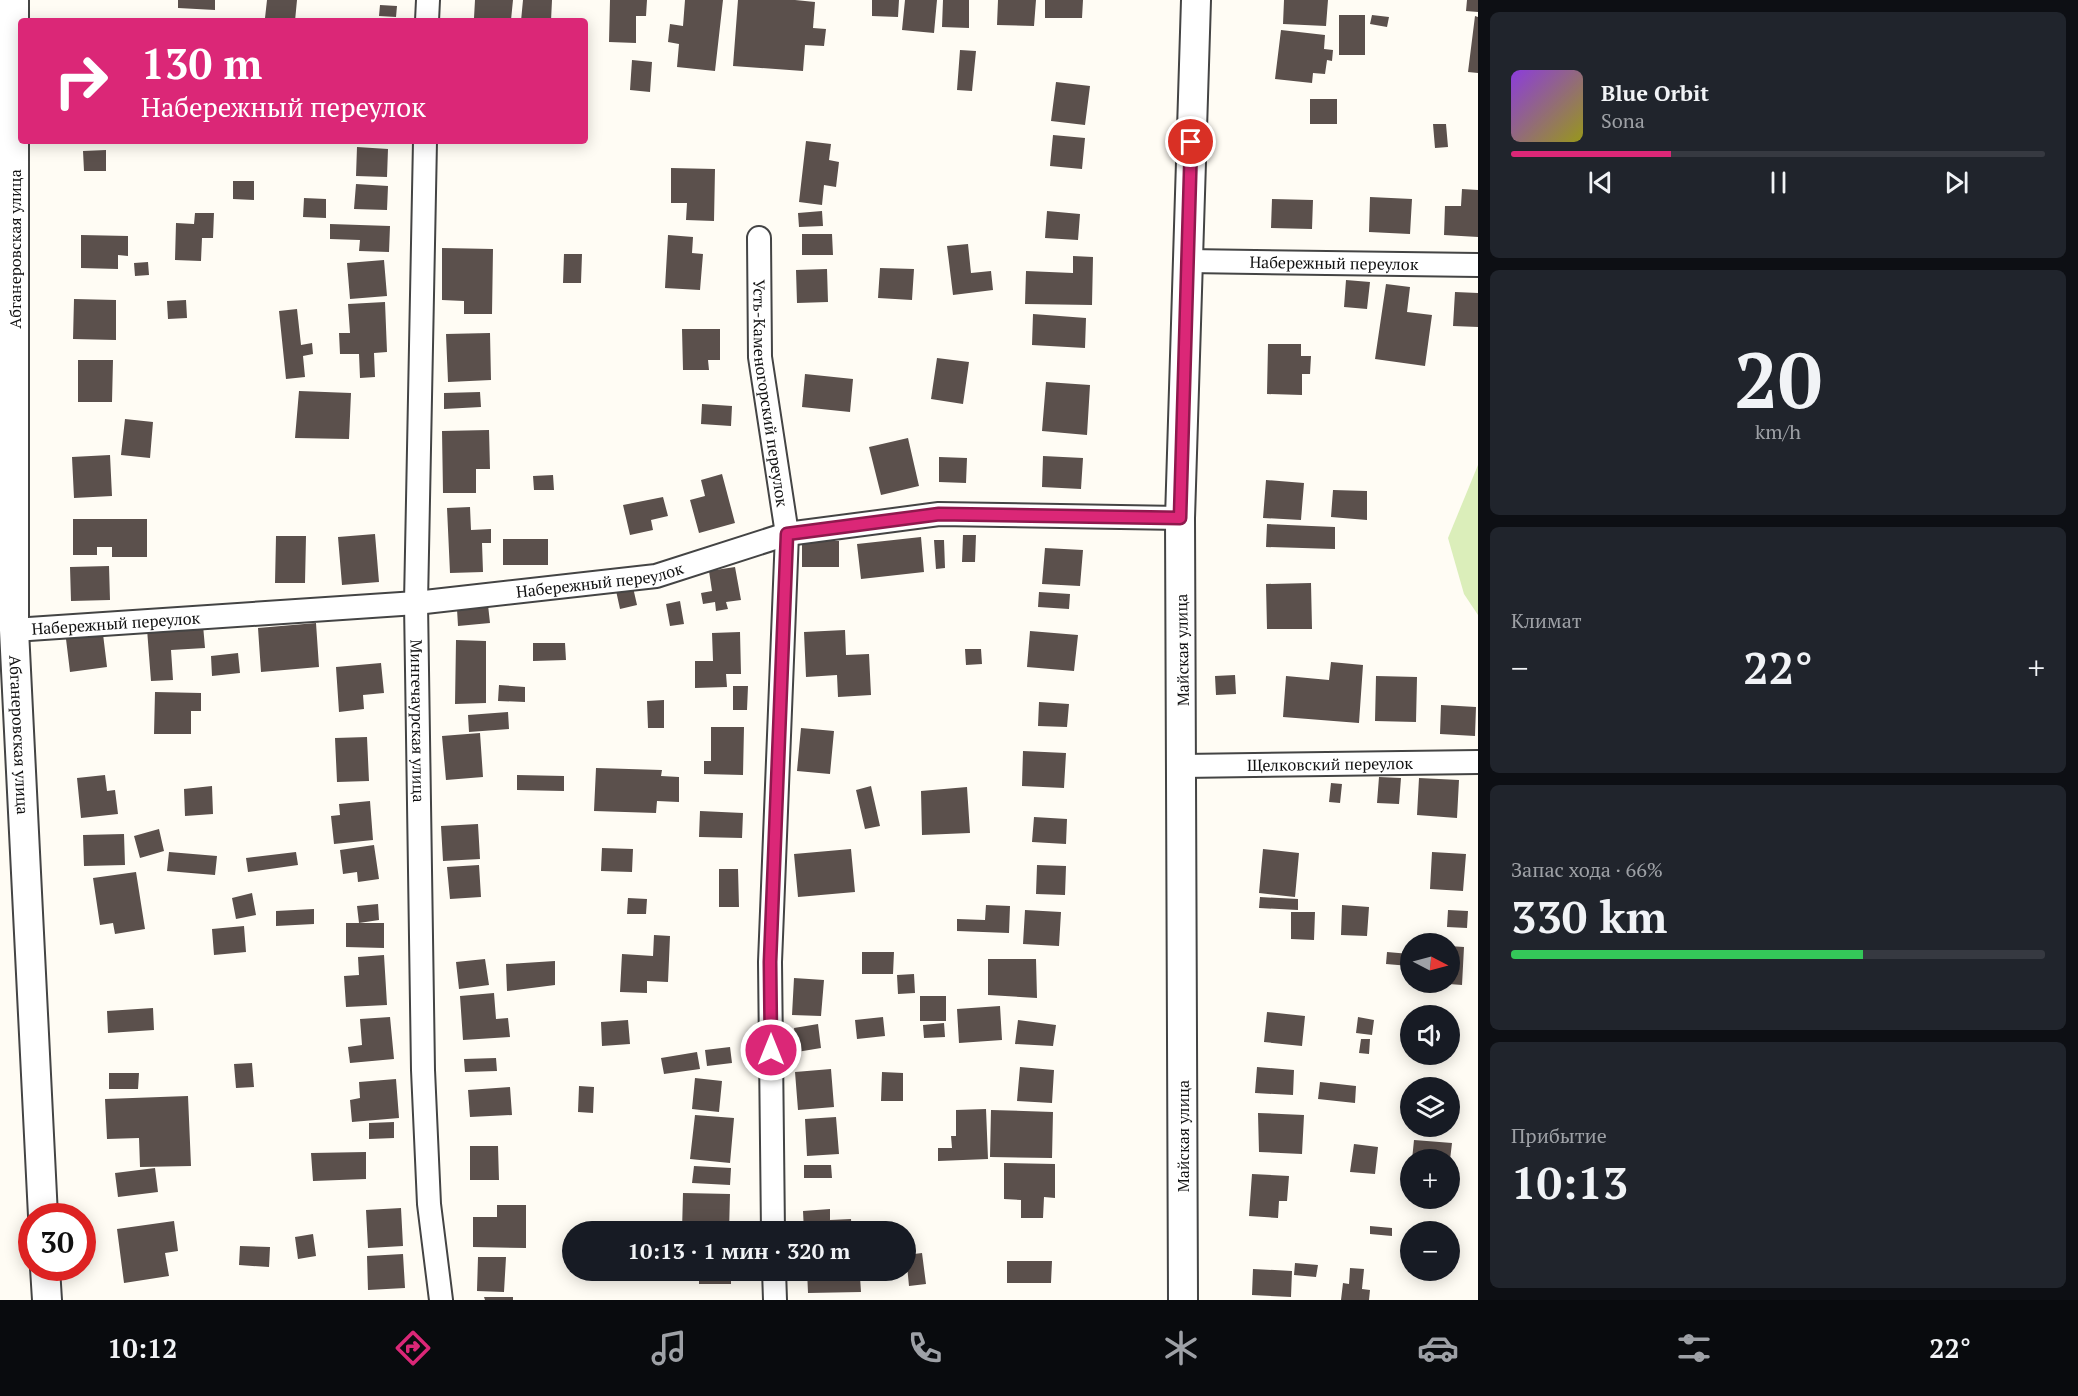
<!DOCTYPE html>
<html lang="ru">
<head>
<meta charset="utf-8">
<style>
  :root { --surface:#171b24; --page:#20242c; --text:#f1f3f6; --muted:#9ea1a6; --line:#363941; --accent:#db2777 }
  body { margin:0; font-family:"PT Serif",serif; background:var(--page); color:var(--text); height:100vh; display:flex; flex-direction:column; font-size:22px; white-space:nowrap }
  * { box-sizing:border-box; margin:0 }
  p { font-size:20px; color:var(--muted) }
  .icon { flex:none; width:33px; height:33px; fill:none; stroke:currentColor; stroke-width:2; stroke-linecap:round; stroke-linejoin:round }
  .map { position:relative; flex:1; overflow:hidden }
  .drawer { display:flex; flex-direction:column; gap:12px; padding:12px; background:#0d0f14; width:600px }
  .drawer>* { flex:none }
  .top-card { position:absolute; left:18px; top:18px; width:570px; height:126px; border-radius:6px; box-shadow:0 3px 15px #0003; background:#db2777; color:#fff; overflow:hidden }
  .needle { width:39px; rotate:96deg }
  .buttons { position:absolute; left:1400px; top:933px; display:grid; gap:12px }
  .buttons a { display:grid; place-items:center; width:60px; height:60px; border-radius:50%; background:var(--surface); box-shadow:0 3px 15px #0003; font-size:30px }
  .speed { position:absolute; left:18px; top:1203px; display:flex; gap:12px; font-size:30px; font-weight:700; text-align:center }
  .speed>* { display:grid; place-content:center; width:78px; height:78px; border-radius:50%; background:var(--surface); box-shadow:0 3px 15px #0003; line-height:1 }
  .speed .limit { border:9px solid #d22; background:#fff; color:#111 }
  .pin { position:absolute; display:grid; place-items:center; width:51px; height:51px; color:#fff; margin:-26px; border:3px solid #fff; border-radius:50%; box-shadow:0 2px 6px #0007 }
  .me { position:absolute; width:66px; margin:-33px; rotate:0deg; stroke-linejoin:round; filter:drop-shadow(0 0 4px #0008) }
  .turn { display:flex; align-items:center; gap:21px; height:126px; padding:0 24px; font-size:27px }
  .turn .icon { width:78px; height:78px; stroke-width:2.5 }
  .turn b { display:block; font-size:42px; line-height:51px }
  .big { font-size:45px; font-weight:800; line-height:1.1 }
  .drawer .tile { flex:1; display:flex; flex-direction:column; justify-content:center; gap:9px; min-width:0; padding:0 21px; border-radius:9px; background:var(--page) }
  .drawer .dial { align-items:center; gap:0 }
  .dial b { font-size:78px; line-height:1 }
  .song { display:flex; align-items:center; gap:18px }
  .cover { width:72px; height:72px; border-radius:9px; background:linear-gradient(135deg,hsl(270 70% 55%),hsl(60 70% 35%)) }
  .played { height:6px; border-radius:3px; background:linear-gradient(90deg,var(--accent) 30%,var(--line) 30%) }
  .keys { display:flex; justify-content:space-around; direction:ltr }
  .heat { display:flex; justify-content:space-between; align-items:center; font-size:33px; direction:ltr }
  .charge { height:9px; border-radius:4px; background:linear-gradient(90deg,#34c759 66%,var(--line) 0) }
  .trip { position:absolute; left:562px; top:1221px; width:354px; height:60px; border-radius:30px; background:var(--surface); box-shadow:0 3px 15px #0003; font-weight:800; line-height:60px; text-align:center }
  .menu { display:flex; height:96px; justify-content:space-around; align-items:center; background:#090b0e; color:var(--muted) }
  .menu .icon { width:42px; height:42px }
  .menu .active { color:var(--accent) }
  .menu b { font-size:27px; color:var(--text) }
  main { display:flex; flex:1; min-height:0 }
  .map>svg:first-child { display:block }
  .green { fill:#dbeeba }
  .building { fill:#5b504c }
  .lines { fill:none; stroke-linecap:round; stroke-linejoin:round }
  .minor-casing { stroke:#444; stroke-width:26 }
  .tertiary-casing { stroke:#444; stroke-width:32 }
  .minor { stroke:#fff; stroke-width:22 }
  .tertiary { stroke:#fff; stroke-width:28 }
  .route-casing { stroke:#8e194d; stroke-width:15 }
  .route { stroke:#db2777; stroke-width:10 }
  .labels { text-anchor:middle; stroke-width:6; stroke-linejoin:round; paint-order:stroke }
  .street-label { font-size:16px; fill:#111; stroke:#fff }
</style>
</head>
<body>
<main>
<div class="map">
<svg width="1478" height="1300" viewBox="0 0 1478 1300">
  <rect width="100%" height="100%" fill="#fffcf4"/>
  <path class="green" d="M1478,465V615L1464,594L1448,538Z"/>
  <path class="building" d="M178,0H215V10L178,8Z
    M267,0H297L295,21L265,18Z
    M475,0H513L511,20L474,18Z
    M523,0H552L551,21H521Z
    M610,0H647L646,16H636V43L609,42Z
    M685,0H723L715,71L677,67L679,44L668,42L670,24L683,26Z
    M738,0H795L815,2L813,28L826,29L824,46L805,45L803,71L733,66Z
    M872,0H899L898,17L872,16Z
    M905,0H937L934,33L902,30Z
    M943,0H969V28L942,27Z
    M998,0H1036L1034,26L997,25Z
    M1045,0H1083L1082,18H1045Z
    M1284,0H1328L1326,26L1283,24Z
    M1467,0H1478V12L1466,11Z
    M380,5L397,6L396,17L379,16Z
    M1339,15H1365V55H1339Z
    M1372,15L1389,17L1387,27L1370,24Z
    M1475,16L1478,17V73L1468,72Z
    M1281,30L1325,35L1324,49L1333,50L1332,61L1327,60L1325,74L1313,73L1312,83L1275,79Z
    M960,50L976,51L972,91L957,90Z
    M632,60L652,62L650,92L630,90Z
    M1056,82L1090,86L1085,125L1051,121Z
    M1310,99H1337V124H1310Z
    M1433,124H1446L1448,147L1435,148Z
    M1053,135L1085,138L1082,169L1050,166Z
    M806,141L831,144L829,160L839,162L836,187L824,185L822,205L799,202Z
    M357,147L388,149L387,177L356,176Z
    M106,150V171H84L83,151Z
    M671,168L715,169L714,221L686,220L687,203H671Z
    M233,181H254V200L233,199Z
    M356,184L388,186L387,210L354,209Z
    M1462,189L1478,190V237L1444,235L1445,206H1461Z
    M1370,197L1412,199L1410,234L1369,232Z
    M304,198L326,199V218L303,217Z
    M1272,199L1313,200L1312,229L1271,228Z
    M822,211L823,226L799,227L798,213Z
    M1047,211L1080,214L1078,240L1045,238Z
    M195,213H214L213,238H202L201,261L175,260L176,223L194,224Z
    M330,224L390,226L389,252L359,251L360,240L330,239Z
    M802,234H832L833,255H802Z
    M81,235L128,236V256L118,255V269L81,268Z
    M668,235L693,237L692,253L703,254L700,290L665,288Z
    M968,244L971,273L991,271L993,290L953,295L947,246Z
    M442,248L493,249L492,314H464V301L442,300Z
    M564,254H582L581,283H563Z
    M1073,256L1093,257L1092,305L1025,304L1026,271L1073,273Z
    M384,260L387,296L350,299L347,263Z
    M148,262L149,275L135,276L134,263Z
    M880,268L914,269L912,300L878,298Z
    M827,269L828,302L797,303L796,270Z
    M1346,280L1370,282L1367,309L1344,307Z
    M1386,284L1410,287L1407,312L1432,315L1425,366L1375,359Z
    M1455,292L1478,293V327L1453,326Z
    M74,299L116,300V340L73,339Z
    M186,300L187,318L168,319L167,301Z
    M385,302L387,352L374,353L375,377L360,378L359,354H340L339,333H350L348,304Z
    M297,309L301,345L312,343L313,354L303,356L305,377L286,379L279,311Z
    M1033,314L1086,318L1085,348L1032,345Z
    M682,329H720V360H708L709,370H683Z
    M490,333L491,380L448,382L446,334Z
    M1268,344H1301V356H1311L1310,374H1302V395L1267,394Z
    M937,358L969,362L963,404L931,399Z
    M78,360H113L112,402H78Z
    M805,374L853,379L850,412L802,407Z
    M1046,382L1090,385L1087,435L1042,431Z
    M299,391L351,393L349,439L295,438Z
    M480,392L481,407L444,409V393Z
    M702,404L732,406L731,426L701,424Z
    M125,419L153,422L150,458L121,455Z
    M489,430L490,469H476V493H443L442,431Z
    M908,438L919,486L881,495L869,447Z
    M110,455L112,496L74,498L72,457Z
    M1043,456L1083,458L1081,489L1042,487Z
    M939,457L967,458L966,483L939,482Z
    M722,474L735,523L699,533L690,500L705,496L701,480Z
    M553,475L554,490H534L533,476Z
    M1266,480L1304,483L1301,520L1263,518Z
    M1333,490L1367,491V520L1331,517Z
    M663,497L668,516L651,520L653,530L630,535L623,505Z
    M470,507L471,530L491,529V543H482L483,572L450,573L447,508Z
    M73,519H147V557H112V547H97V555H73Z
    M1267,524L1335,527V549L1266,547Z
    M375,534L379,582L342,585L338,537Z
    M963,535H976L975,562H962Z
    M276,536H306L305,583H275Z
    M921,537L924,572L861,579L857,544Z
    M503,539H548V565H503Z
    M934,540H944L945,568L936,569Z
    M802,541H839V567H802Z
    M1045,548L1083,550L1080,586L1042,584Z
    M109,566L110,600L71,601L70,567Z
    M735,567L741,600L726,602L728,609L716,611L715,602L703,604L701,593L712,591L709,571Z
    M632,583L637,605L620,609L615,586Z
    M1311,583L1312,629H1267L1266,584Z
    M1039,592L1070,594L1069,609L1038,607Z
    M680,601L684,624L670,626L666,604Z
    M488,605L490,623L458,626L457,609Z
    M316,623L319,667L261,672L258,628Z
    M203,625L205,648L171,650L173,680L151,681L147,629Z
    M845,630L846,655L869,654L871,695L838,697L837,675L806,677L804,632Z
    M1030,631L1078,635L1074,671L1027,667Z
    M740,632L741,674H726L727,687L695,688V661H713L712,633Z
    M103,634L107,667L70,672L66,639Z
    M456,640L486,641V703L455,704Z
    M533,643H565L566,660L533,661Z
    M965,649H981L982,664L966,665Z
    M238,653L240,673L212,676L211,656Z
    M1331,662L1363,665L1359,723L1283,717L1286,676L1329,680Z
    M381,663L384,693L363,695L364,709L339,712L336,667Z
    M1235,675L1236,694L1216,695L1215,676Z
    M1376,676L1417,677L1416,722L1375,721Z
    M499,685L525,687V702L498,701Z
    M733,686H748L747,710H733Z
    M155,692L201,693V711H191V734H154Z
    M664,700V728H648L647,701Z
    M1039,702L1069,704L1067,727L1038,726Z
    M1441,705L1476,707L1475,736L1440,734Z
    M508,712L509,729L469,732L468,715Z
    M711,727H744L743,775L704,774V761H711Z
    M801,728L834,731L830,774L797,771Z
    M480,733L483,777L446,780L442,736Z
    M367,737L369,781L337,782L335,738Z
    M1023,751L1066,753L1064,788L1022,786Z
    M596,768L662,770L661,776L679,777V802L657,801L656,813L594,811Z
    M105,775L107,791L115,790L118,814L81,818L77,778Z
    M517,775L564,776V791L517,790Z
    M1379,777L1401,778L1399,804L1377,803Z
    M1419,778L1459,780L1457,818L1417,815Z
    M1331,783L1342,784L1340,803L1329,802Z
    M212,786L213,814L185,816L184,789Z
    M871,786L880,826L865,829L856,790Z
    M967,787L970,833L922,835L921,791Z
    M370,801L373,840L334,844L331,816L340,815L339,804Z
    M700,811L743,813L742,838L699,837Z
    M1034,817L1067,819L1066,844L1032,842Z
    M478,824L480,859L443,861L441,826Z
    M159,829L164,851L140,858L134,836Z
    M124,834L125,865L84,866L83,835Z
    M374,845L379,879L358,882L357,872L343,874L340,850Z
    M602,848L633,849L632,872L601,871Z
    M851,849L855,892L798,897L794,854Z
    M1263,849L1299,853L1295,897L1259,893Z
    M169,852L217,856L215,875L167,871Z
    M296,852L298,865L248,872L246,858Z
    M1432,852L1466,854L1463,891L1430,889Z
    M479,865L481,897L450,899L447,867Z
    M1037,865L1066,866L1065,895L1036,894Z
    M719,869H738L739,907H719Z
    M136,872L145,929L115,934L113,923L100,925L93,878Z
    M252,893L256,915L236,919L232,898Z
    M1260,897L1298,899V910L1259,908Z
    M628,898L647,899L646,914H627Z
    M378,904L379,920L359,923L357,906Z
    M986,905L1010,906L1009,933L957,931V919L985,920Z
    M1342,905L1369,907L1367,936L1341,935Z
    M314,909V924L276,926V911Z
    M1025,910L1061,912L1059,946L1023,944Z
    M1448,910L1468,911L1467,928L1447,927Z
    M1291,912H1315L1314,940L1291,939Z
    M346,923H384V948L346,947Z
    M244,926L246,952L214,955L212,929Z
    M654,935L670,936L668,982L647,981V993L620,992L622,954L653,956Z
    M1449,946L1464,947L1462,985L1449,984Z
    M862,952H894L893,974H862Z
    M1387,952L1410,954V966L1386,964Z
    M384,955L387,1005L346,1007L344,976L359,975L358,957Z
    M485,959L489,985L459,989L456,962Z
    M988,959H1036L1037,998L988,995Z
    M555,961V985L507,991L506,964Z
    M914,974L915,993L898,994L897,975Z
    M794,978L824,980L821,1016L792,1015Z
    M494,993L496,1019L508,1018L510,1037L463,1040L460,996Z
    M920,996H946V1021H920Z
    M1000,1006L1002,1040L959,1043L957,1009Z
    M153,1008L154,1030L108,1033L107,1011Z
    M1267,1012L1305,1016L1302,1046L1264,1042Z
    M390,1017L394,1059L350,1063L348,1047L362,1045L360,1019Z
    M883,1017L885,1036L857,1039L855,1020Z
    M1358,1017L1374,1020L1372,1035L1356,1033Z
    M628,1020L630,1044L602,1046L601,1022Z
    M1018,1020L1056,1025L1053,1046L1015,1044Z
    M944,1023L945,1037L924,1038L923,1025Z
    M818,1024L821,1048L797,1052L794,1028Z
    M1361,1039H1370L1369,1054L1359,1053Z
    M730,1047L732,1063L707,1066L705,1050Z
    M697,1052L700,1069L664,1074L661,1058Z
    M496,1058L497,1071L465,1072L464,1059Z
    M252,1063L254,1087L236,1088L234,1064Z
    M1020,1067L1054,1070L1052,1103L1017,1101Z
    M1257,1067L1294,1070L1293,1095L1255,1093Z
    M831,1069L834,1107L798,1110L795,1072Z
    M882,1072L903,1073V1101H881Z
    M109,1073H139L138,1089H109Z
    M695,1078L722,1081L719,1112L692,1109Z
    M396,1079L399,1118L352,1122L350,1100L360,1098L359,1082Z
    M1320,1082L1356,1086L1355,1103L1318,1099Z
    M579,1086L594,1087L593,1113L578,1112Z
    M510,1087L512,1115L470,1117L468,1090Z
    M188,1096L191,1166L140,1167L139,1138L107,1139L105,1099Z
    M986,1109L988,1159L938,1161V1148H952L951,1136H956V1110Z
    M991,1110L1053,1112L1052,1158L990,1157Z
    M1258,1113L1304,1115L1302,1154L1259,1152Z
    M695,1115L734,1118L730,1163L690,1159Z
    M836,1117L839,1154L807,1156L805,1119Z
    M394,1122V1138L369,1139V1123Z
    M1414,1140L1452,1143L1450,1160H1412Z
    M1354,1144L1378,1147L1375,1174L1350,1172Z
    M470,1146H498L499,1180H470Z
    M366,1152V1179L313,1181L311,1153Z
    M1004,1163L1055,1164V1198L1044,1197L1043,1218H1021V1200L1004,1199Z
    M804,1165H831L832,1178H804Z
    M694,1166L731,1168L730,1185L692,1183Z
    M155,1168L158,1192L118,1197L115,1173Z
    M1252,1174L1289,1176L1287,1201H1279L1278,1218L1249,1216Z
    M683,1193L730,1194L729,1232L682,1231Z
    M497,1205H526V1248L473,1247V1217H497Z
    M401,1208L403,1246L368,1248L366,1210Z
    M830,1209V1220L851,1219L852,1232H804L803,1211Z
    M174,1221L178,1251L165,1253L169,1276L124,1283L117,1229Z
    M1370,1226L1392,1228V1236L1370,1234Z
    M313,1234L316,1256L298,1259L295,1237Z
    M240,1246L270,1247L269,1267L239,1265Z
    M922,1253L926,1284L909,1286L906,1255Z
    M403,1254L405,1288L368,1290L367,1256Z
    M478,1257H506L504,1292L477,1291Z
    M1007,1261H1052L1051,1283H1007Z
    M1295,1263L1318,1265L1316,1277L1294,1275Z
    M1350,1268L1364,1269L1362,1289L1370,1290L1369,1300H1341L1343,1283L1349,1284Z
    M1253,1269L1292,1271L1291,1297L1252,1295Z
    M699,1270H731V1284H699Z
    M807,1270H843L844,1277H860L861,1292L808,1293Z
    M484,1297H513V1300H485Z"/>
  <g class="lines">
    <g class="minor-casing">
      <g id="minor">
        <path d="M427,21L428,0"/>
        <path id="s1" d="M425,141L416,603L423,1070L429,1204L441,1300"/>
        <path id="s2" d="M759,238L760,357L787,534L770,962L773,1232"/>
        <path id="s3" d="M1188,261L1478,265"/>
        <path id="s4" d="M14,630L416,603L656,576L787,534L939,514L1180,518"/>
        <path id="s5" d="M1183,766L1478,762"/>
        <path d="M774,1270L775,1300"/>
      </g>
    </g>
    <g class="tertiary-casing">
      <g id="tertiary">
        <path id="s6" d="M14,0V630L43,1216"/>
        <path d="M45,1268L47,1300"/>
        <path d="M1183,1300L1180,518L1196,0"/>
      </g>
    </g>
    <use href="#minor" class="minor"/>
    <use href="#tertiary" class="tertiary"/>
  </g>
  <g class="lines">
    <g class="route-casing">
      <path id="route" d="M771,1050L770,962L787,534L939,514L1180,518L1191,142"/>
    </g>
    <use href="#route" class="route"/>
  </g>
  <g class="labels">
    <g class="street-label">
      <text transform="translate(15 249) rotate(-90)" y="6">Абганеровская улица</text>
      <text dy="6" stroke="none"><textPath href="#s3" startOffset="146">Набережный переулок</textPath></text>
      <text dy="6" stroke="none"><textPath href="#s2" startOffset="156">Усть-Каменогорский переулок</textPath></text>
      <text dy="6" stroke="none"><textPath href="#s4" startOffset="588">Набережный переулок</textPath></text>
      <text dy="6" stroke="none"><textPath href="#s4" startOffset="102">Набережный переулок</textPath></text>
      <text transform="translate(1182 650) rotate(-91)" y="6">Майская улица</text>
      <text dy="6" stroke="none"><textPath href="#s1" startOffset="580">Мингечаурская улица</textPath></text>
      <text dy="6" stroke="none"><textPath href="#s6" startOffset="735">Абганеровская улица</textPath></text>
      <text dy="6" stroke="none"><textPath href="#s5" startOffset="147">Щелковский переулок</textPath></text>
      <text transform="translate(1183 1136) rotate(-90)" y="6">Майская улица</text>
    </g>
  </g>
</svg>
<div class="buttons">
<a><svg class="needle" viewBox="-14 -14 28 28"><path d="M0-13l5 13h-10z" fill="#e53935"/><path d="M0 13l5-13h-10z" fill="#9ea1a6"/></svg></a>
<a><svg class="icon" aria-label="sound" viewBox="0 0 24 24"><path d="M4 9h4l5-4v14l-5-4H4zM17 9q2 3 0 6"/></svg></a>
<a><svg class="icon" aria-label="layers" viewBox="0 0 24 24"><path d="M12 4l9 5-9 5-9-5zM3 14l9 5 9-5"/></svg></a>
<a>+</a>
<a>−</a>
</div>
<div class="speed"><div class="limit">30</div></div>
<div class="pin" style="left:1191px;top:142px;background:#d93025"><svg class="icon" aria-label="arrive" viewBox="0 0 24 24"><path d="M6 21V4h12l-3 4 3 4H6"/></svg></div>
<svg class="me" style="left:771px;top:1050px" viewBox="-20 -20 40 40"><circle r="17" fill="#db2777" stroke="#fff" stroke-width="3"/><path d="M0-11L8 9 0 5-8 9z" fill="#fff"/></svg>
<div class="trip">10:13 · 1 мин · 320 m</div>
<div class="top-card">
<div class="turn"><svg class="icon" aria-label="right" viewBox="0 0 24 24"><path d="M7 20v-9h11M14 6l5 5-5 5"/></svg><div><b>130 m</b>Набережный переулок</div></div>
</div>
</div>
<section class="drawer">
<div class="tile">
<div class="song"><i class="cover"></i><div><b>Blue Orbit</b><p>Sona</p></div></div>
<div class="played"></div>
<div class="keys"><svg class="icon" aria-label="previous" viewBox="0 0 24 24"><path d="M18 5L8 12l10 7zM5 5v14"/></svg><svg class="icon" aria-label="pause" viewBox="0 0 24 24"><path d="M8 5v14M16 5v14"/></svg><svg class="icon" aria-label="next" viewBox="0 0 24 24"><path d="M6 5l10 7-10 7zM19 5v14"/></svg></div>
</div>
<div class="tile dial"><b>20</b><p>km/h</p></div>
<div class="tile"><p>Климат</p>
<div class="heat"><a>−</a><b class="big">22°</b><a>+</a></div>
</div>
<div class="tile"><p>Запас хода · 66%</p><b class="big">330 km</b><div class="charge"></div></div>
<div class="tile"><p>Прибытие</p><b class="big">10:13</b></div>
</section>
</main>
<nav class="menu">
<b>10:12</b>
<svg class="icon active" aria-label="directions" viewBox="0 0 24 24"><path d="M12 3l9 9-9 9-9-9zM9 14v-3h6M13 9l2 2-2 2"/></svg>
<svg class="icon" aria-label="music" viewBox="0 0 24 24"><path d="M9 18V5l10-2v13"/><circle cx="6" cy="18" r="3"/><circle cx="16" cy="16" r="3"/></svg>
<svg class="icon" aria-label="phone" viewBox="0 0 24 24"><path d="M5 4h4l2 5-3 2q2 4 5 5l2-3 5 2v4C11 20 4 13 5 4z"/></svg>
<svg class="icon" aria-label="climate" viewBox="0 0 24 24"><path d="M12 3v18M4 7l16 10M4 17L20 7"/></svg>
<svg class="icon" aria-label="car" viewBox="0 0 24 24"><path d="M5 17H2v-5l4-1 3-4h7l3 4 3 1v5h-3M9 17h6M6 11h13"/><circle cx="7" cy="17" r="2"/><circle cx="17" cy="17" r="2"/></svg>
<svg class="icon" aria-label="filters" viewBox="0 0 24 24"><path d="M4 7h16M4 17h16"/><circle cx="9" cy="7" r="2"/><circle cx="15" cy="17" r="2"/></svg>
<b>22°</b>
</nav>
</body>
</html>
